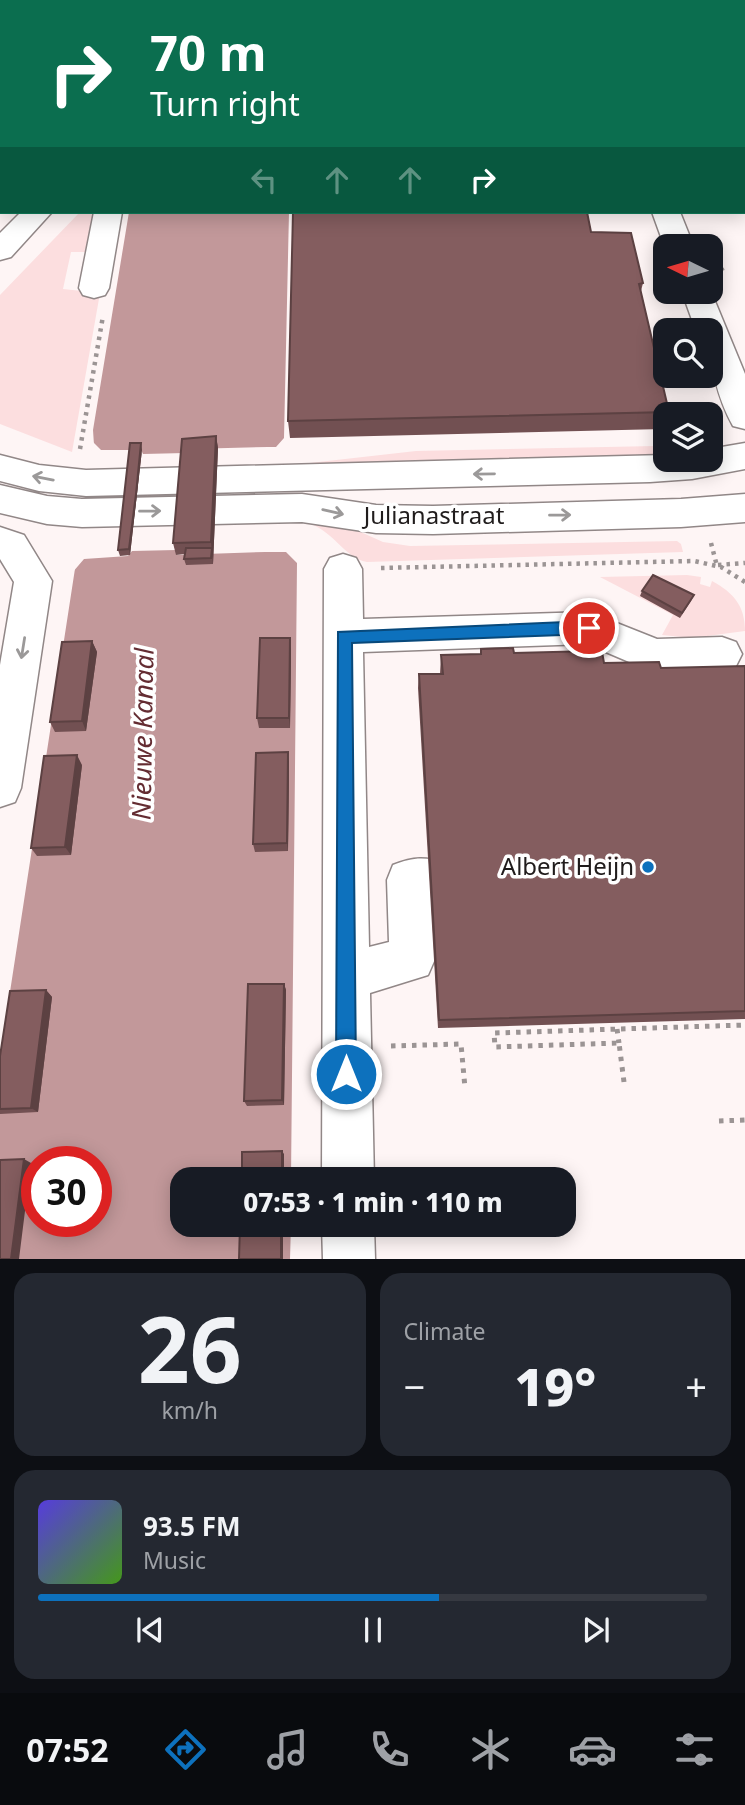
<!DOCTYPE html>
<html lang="en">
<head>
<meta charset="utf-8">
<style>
  :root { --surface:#171b24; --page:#242831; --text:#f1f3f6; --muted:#9ea1a6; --line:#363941; --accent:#0d71bd }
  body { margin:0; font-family:"Noto Sans",sans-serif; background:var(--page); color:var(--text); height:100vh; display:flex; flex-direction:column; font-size:26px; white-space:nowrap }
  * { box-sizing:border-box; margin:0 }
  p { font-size:23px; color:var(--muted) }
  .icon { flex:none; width:38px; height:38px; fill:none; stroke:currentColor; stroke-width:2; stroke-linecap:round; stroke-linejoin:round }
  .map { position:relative; height:1259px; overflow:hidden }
  .details { display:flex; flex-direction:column; gap:14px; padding:14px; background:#0d0f14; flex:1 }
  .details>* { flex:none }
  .top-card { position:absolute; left:0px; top:0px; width:746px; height:214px; box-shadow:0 4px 18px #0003; background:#0b6e4f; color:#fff; overflow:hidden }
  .needle { width:46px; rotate:275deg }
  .tools { position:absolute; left:653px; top:234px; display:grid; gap:14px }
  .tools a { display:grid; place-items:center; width:70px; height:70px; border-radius:14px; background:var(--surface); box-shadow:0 4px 18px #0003; font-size:35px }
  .speed { position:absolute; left:21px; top:1146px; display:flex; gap:14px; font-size:35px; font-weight:700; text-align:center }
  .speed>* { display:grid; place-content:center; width:91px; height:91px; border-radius:50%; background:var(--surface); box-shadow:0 4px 18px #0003; line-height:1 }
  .speed .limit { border:10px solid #d22; background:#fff; color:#111 }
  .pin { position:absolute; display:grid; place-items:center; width:60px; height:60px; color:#fff; margin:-30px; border:4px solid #fff; border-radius:50%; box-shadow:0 2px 7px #0007 }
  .me { position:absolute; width:77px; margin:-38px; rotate:0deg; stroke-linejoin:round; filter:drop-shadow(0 0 5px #0008) }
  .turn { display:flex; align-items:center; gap:24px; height:147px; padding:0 35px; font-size:32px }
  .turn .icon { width:91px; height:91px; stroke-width:2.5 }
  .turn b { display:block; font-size:49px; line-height:60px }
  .lanes { display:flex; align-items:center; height:66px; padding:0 35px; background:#0003; justify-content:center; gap:35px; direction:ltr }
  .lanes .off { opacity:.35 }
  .big { font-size:52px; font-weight:800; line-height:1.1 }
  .details .tile { flex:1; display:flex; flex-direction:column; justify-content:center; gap:10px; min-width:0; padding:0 24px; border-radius:21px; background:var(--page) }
  .details .dial { align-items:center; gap:0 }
  .dial b { font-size:91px; line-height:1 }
  .song { display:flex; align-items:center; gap:21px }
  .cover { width:84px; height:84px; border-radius:10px; background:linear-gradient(135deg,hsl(250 70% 55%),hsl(100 70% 35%)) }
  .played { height:7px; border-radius:4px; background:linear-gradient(90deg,var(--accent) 60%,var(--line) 60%) }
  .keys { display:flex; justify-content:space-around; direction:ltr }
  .heat { display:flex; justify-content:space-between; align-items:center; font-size:38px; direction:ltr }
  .details .tiles { flex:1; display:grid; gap:14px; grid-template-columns:1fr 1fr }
  .tile:last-child { grid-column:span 2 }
  .trip { position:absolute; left:170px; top:1167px; width:406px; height:70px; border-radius:21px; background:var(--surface); box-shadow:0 4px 18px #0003; font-weight:800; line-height:70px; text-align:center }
  .dock { display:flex; height:112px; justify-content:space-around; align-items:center; background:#090b0e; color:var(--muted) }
  .dock .icon { width:49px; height:49px }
  .dock .current { color:var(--accent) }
  .dock b { font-size:32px; color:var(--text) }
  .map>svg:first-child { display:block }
  .green { fill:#fcdedf }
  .water { fill:#c2989a; fill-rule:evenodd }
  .pier { fill:#fef5f5 }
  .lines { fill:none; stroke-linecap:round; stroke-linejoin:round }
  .minor-casing { stroke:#918787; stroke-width:3 }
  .major-casing { stroke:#918787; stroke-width:3 }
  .path-far2 { stroke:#9b9494; stroke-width:3.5; stroke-dasharray:2.5 3.5; stroke-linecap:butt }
  .path-far1 { stroke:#9b9494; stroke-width:4.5; stroke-dasharray:3.5 5; stroke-linecap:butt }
  .path { stroke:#9b9494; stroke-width:5; stroke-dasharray:4.5 6; stroke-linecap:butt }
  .minor { fill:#fff; fill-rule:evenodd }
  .major { fill:#fff; fill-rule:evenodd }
  .wall { fill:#725052 }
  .shaded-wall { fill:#5c4142 }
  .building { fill:#845d5f; stroke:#5c4142; stroke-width:2 }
  .oneway { stroke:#9b9999 }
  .route { fill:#0d71bd; stroke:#08497b; stroke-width:2 }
  .poi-dot { fill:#0d71bd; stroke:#fff; stroke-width:2.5 }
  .labels { text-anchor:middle; stroke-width:7; stroke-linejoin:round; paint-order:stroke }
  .street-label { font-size:24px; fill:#201c1c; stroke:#fff }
  .poi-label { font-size:24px; fill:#201c1c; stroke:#fff; text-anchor:end }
  .water-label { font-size:26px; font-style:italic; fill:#642c32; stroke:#fff }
</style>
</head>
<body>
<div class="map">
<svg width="745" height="1259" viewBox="0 0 745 1259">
  <rect width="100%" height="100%" fill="#fef5f5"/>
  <path class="green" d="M80,212H101L94,252H71L63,289L100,293L72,452L0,424V295Z
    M655,446L660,455L283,466L416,451Z
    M305,522L345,525L383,542L410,546L677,541L681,544L683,552L367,562C344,558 334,530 305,522Z
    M687,575L701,577L700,584L710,587L712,581C734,593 745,606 745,631L692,638L662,635L673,615L600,577Z"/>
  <path class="water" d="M129,212H289L284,438L276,447H267L263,552H286L297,563L291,1179L182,1180V1225H291L290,1259H0V1057L94,445L93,430ZM37,1162H96V1222H37Z"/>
  <path class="pier" d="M93,442L101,450H141L143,454L185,453L190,449L268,447L265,552L176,555V550L132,551L128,556L84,559L72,573Z"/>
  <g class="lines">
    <g class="minor-casing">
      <path id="minor" d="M573,0H597V2H573Z
        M744,44H745V60H744Z
        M0,87H2V103H0Z
        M94,212H122L109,288L105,295L94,298L83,295L79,288Z
        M652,212H680L694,247L665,248Z
        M710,289L745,374V429L733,426C716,395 710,365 710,331H696L682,292H710Z
        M0,527L24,535L52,581L21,788L15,802L0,807V665L14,582L0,559Z
        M343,554L356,558L362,569L363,619L589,612L657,639L722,637L736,642L742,654L736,666L722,671L655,673L587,644L363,652L369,947L389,942L387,880L393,865C413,857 426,856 446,864L452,879L446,894L432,899L435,959L428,975L370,993L374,1180H322L324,569L330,558Z
        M322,1225H374L375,1259H323Z"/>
    </g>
    <g class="major-casing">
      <path id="major" d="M122,0H146V2H122Z
        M21,212H52L11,257L0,260V233Z
        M745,443V469L692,479L650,482L86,496L39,491L0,481V455L39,465L86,470L665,455V460H710V449Z
        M0,485L47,496L82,499L302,494L376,505L433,506L681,499L745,494V522L681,527L433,534L376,533L302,522L82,527L47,524L0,513Z"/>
    </g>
    <path class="path-far2" d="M713,246L724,273"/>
    <path class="path-far1" d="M80,449L103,316
      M711,543L717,566
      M718,565L745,563
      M381,568L694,561L721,567L745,582"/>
    <path class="path" d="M617,1029L619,1043
      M391,1046L461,1044L465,1088
      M624,1082L619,1043L495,1047L494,1033L745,1025
      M719,1121L745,1120"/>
    <use href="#minor" class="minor"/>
    <use href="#major" class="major"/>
  </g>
  <path class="wall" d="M0,0L2,2V89H0Z
    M678,0H729L730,2H678Z
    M591,232L643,283L641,291L669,412L668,415H665V424L663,429L290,438L288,421Z
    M216,436L218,448L213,564L186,565L184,559L185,554L176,555L173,543Z
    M142,450L130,555L120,556L118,550Z
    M642,591L694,595L691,601L680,618L640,596Z
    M92,641L97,652L86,731L55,732L50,722Z
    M592,646L604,663L661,668L745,666V1019L438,1028L418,688L419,674H440L441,655L480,654L481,649L514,653L590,651Z
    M291,649L290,728H259L257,718Z
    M289,761L288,851L255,852L253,844Z
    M82,765L71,855L37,856L31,848Z
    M284,984L286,990L284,1105L247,1106L244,1101Z
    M46,990L52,997L38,1112L0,1114V1056Z"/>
  <path class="shaded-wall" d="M216,436L218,448L213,564L211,542Z
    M141,443L142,450L130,555L129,549Z
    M290,638L291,649L290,728L289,718Z
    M92,641L97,652L86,731L82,721Z
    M288,752L289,761L288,851L287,843Z
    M77,755L82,765L71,855L65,847Z
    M284,984L286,990L284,1105L282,1100Z
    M46,990L52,997L38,1112L31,1108Z
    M282,1151L284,1154V1180H282Z
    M24,1159L31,1163L19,1259H11Z
    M281,1225H283V1259H281Z"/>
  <path class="building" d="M0,0H45V2H2V71H0Z
    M298,0H339V2H298Z
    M371,0H543L544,2H372Z
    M687,0H729L730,2H688Z
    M293,212H587L591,232L631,233L643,283L639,284L669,412L288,421Z
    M216,436L211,542L173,543L182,439Z
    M130,443H141L136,494L129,549L118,550Z
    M186,548H212L211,558L184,559Z
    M653,575L694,595L682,613L642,591Z
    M260,638H290L289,718H257Z
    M92,641L82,721L50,722L62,642Z
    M592,646H601L604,663L659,662L661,668L745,666V1011L439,1020L419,674H443L441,655L481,654V649L513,648L514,653L592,651Z
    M288,752L287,843L253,844L256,753Z
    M77,755L65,847L31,848L44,756Z
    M248,984H284L282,1100L244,1101Z
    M46,990L31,1108L0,1109V1056L10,991Z
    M282,1151V1180H242V1152Z
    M24,1159L11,1259H0V1160Z
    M240,1225H281V1259H239Z"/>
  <defs><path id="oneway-shaft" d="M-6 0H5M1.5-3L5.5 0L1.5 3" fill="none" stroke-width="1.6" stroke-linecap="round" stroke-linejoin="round" transform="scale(1.75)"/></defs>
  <g class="oneway">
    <use href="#oneway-shaft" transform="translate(484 474) rotate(179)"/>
    <use href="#oneway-shaft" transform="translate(43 478) rotate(-169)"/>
    <use href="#oneway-shaft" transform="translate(150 511) rotate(-1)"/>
    <use href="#oneway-shaft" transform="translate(333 512) rotate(13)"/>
    <use href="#oneway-shaft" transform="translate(560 515) rotate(-1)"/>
    <use href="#oneway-shaft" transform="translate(23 648) rotate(99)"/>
  </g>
  <path class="route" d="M589,621L597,628L589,634L352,643L356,1074L353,1081L346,1084L339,1081L336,1074L338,632Z"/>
  <circle class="poi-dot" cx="648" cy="867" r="7"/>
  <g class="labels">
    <g class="street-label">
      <text x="434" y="524">Julianastraat</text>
    </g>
    <g class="poi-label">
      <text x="634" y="875">Albert Heijn</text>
    </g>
    <g class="water-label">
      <text transform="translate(143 734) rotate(-89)" y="9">Nieuwe Kanaal</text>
    </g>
  </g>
</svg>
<div class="tools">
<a><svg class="needle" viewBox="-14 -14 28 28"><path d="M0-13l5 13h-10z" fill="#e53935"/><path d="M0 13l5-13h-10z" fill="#9ea1a6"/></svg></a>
<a><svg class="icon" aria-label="search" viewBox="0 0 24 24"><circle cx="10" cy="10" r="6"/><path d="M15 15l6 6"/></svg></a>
<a><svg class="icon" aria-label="layers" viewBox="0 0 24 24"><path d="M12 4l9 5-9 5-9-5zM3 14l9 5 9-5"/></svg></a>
</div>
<div class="speed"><div class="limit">30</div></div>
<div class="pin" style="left:589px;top:628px;background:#d93025"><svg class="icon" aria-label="arrive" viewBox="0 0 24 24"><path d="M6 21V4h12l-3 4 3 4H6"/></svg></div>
<svg class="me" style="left:346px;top:1074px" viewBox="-20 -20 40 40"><circle r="17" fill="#0d71bd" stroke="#fff" stroke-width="3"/><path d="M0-11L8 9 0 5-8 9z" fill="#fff"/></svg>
<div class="trip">07:53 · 1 min · 110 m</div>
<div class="top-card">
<div class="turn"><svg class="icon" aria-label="right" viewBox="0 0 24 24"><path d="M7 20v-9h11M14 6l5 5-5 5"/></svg><div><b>70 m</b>Turn right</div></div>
<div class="lanes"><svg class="icon off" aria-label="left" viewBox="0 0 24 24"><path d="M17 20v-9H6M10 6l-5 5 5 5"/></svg><svg class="icon off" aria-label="ahead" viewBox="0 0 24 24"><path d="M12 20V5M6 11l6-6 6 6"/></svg><svg class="icon off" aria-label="ahead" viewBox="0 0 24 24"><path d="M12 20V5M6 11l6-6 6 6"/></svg><svg class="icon" aria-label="right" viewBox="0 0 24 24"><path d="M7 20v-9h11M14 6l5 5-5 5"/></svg></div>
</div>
</div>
<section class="details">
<div class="tiles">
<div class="tile dial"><b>26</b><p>km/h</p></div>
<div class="tile"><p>Climate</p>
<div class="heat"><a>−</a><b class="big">19°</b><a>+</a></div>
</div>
<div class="tile">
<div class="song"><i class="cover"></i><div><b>93.5 FM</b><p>Music</p></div></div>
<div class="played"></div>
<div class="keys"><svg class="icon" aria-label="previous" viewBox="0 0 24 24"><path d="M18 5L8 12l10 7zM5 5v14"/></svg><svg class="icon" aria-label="pause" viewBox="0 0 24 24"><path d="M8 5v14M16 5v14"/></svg><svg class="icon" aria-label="next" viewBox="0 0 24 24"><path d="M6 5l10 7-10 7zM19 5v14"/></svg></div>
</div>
</div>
</section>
<nav class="dock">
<b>07:52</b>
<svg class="icon current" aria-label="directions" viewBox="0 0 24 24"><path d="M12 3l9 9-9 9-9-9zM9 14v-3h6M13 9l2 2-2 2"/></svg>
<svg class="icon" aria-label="music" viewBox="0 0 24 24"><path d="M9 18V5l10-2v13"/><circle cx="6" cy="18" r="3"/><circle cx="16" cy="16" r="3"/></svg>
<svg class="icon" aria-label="phone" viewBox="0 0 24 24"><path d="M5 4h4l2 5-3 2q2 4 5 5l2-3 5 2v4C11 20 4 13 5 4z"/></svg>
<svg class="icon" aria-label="climate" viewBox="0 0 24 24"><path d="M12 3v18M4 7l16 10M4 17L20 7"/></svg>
<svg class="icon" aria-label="car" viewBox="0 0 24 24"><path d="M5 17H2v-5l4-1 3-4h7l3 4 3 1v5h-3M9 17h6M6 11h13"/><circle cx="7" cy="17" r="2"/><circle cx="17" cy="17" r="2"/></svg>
<svg class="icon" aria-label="filters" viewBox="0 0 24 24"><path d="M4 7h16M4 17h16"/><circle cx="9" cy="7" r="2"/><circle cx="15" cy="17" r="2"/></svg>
</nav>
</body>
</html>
